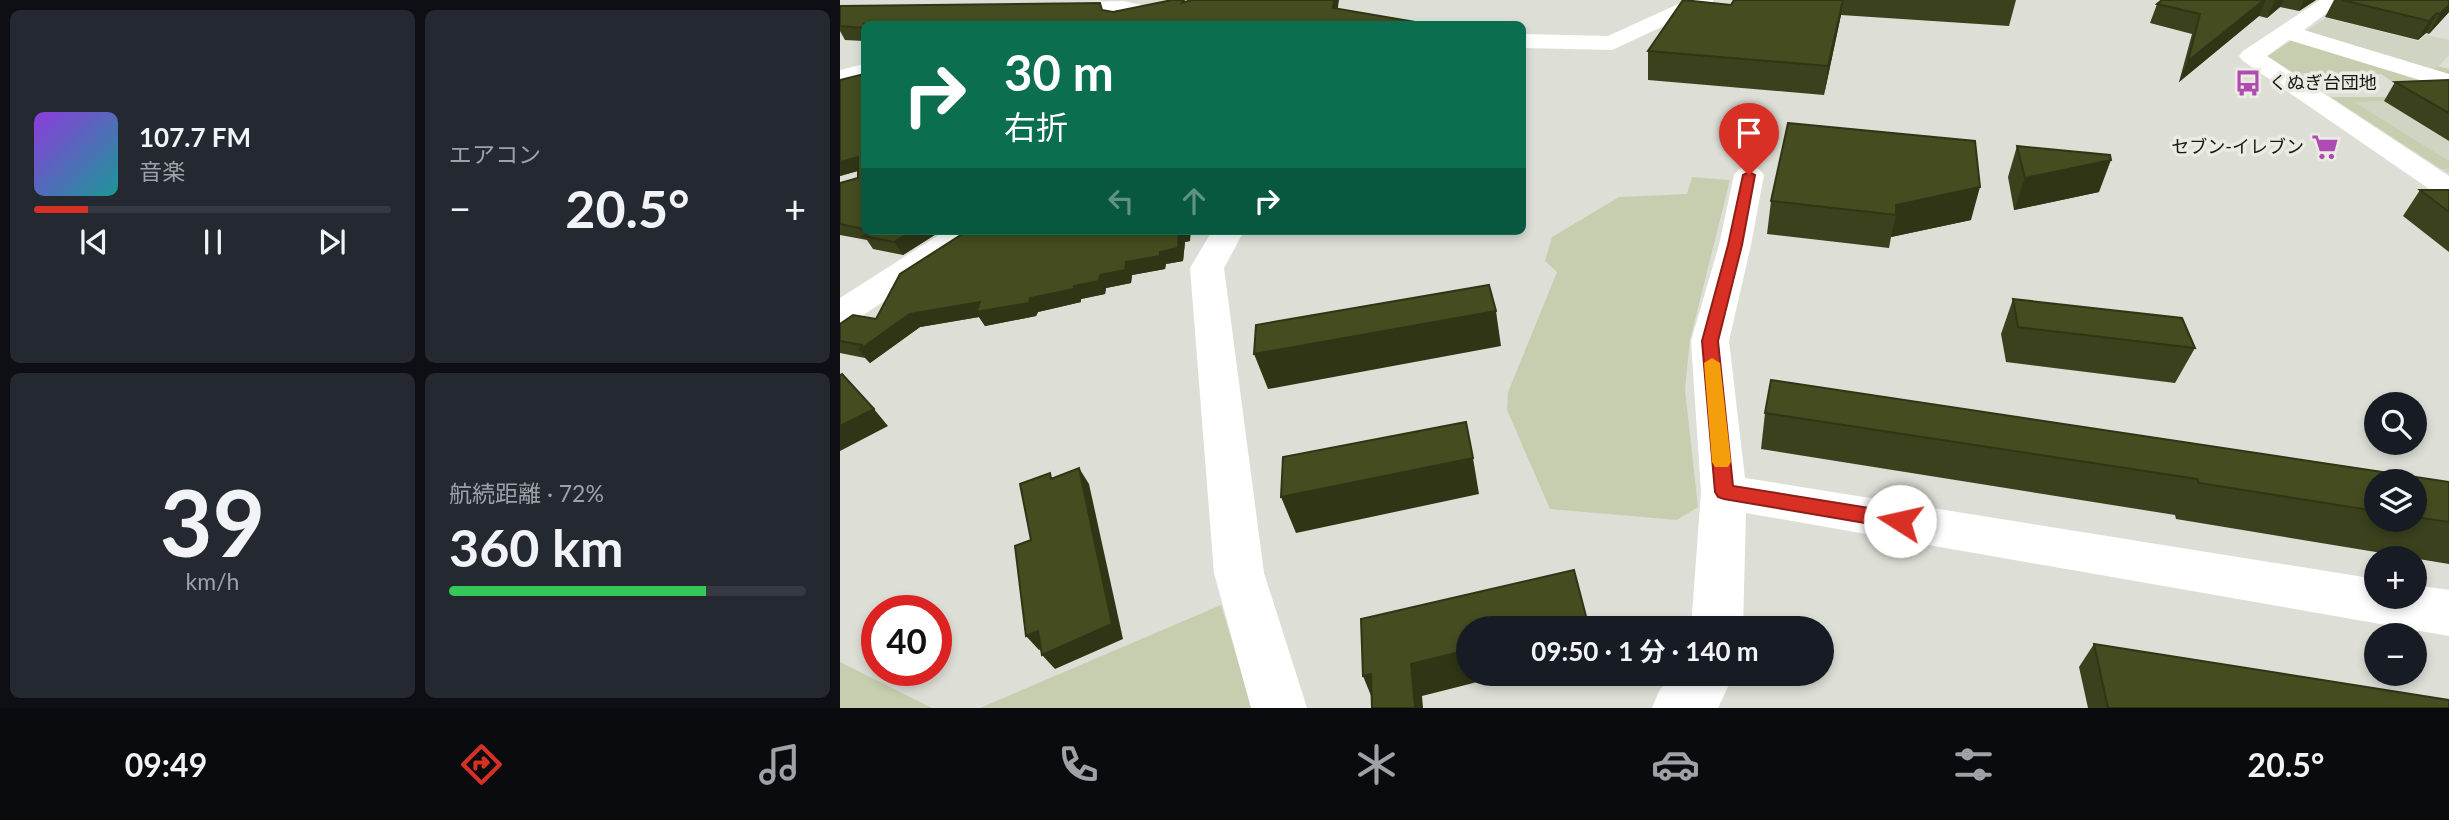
<!DOCTYPE html>
<html lang="ja">
<head>
<meta charset="utf-8">
<style>
  :root { --surface:#171b24; --page:#242831; --text:#f1f3f6; --muted:#9ea1a6; --line:#363941; --accent:#d93025 }
  body { margin:0; font-family:Lato,"Noto Sans JP",sans-serif; background:var(--page); color:var(--text); height:100vh; display:flex; flex-direction:column; font-size:26px; white-space:nowrap }
  * { box-sizing:border-box; margin:0 }
  p { font-size:23px; color:var(--muted) }
  .icon { flex:none; width:38px; height:38px; fill:none; stroke:currentColor; stroke-width:2; stroke-linecap:round; stroke-linejoin:round }
  .map { position:relative; flex:1; overflow:hidden }
  .side { display:flex; flex-direction:column; gap:10px; padding:10px; background:#0d0f14; width:840px }
  .side>* { flex:none }
  .banner { position:absolute; left:21px; top:21px; width:665px; height:214px; border-radius:10px; box-shadow:0 4px 10px #0003; background:#0b6e4f; color:#fff; overflow:hidden }
  .fabs { position:absolute; left:1524px; top:392px; display:grid; gap:14px }
  .fabs a { display:grid; place-items:center; width:63px; height:63px; border-radius:50%; background:var(--surface); box-shadow:0 4px 10px #0003; font-size:35px }
  .speed { position:absolute; left:21px; top:595px; display:flex; gap:14px; font-size:35px; font-weight:700; text-align:center }
  .speed>* { display:grid; place-content:center; width:91px; height:91px; border-radius:50%; background:var(--surface); box-shadow:0 4px 10px #0003; line-height:1 }
  .speed .limit { border:10px solid #d22; background:#fff; color:#111 }
  .pin { position:absolute; display:grid; place-items:center; width:60px; height:60px; color:#fff; margin:-72px -30px; border-radius:50% 50% 50% 0; rotate:-45deg; box-shadow:0 0 7px #0007 }
  .pin .icon { rotate:45deg }
  .me { position:absolute; width:77px; margin:-38px; rotate:280deg; stroke-linejoin:round; filter:drop-shadow(0 0 5px #0008) }
  .turn { display:flex; align-items:center; gap:24px; height:147px; padding:0 28px; font-size:32px }
  .turn .icon { width:91px; height:91px; stroke-width:2.5 }
  .turn b { display:block; font-size:49px; line-height:60px }
  .lanes { display:flex; align-items:center; height:66px; padding:0 28px; background:#0003; justify-content:center; gap:35px; direction:ltr }
  .lanes .off { opacity:.35 }
  .big { font-size:52px; font-weight:700; line-height:1.1 }
  .side .tile { flex:1; display:flex; flex-direction:column; justify-content:center; gap:10px; min-width:0; padding:0 24px; border-radius:10px; background:var(--page) }
  .side .dial { align-items:center; gap:0 }
  .dial b { font-size:91px; line-height:1 }
  .song { display:flex; align-items:center; gap:21px }
  .cover { width:84px; height:84px; border-radius:10px; background:linear-gradient(135deg,hsl(270 70% 55%),hsl(180 70% 35%)) }
  .played { height:7px; border-radius:4px; background:linear-gradient(90deg,var(--accent) 15%,var(--line) 15%) }
  .keys { display:flex; justify-content:space-around; direction:ltr }
  .heat { display:flex; justify-content:space-between; align-items:center; font-size:38px; direction:ltr }
  .charge { height:10px; border-radius:5px; background:linear-gradient(90deg,#34c759 72%,var(--line) 0) }
  .side .tiles { flex:1; display:grid; gap:10px; grid-template-columns:repeat(2,1fr) }
  .trip { position:absolute; left:616px; top:616px; width:378px; height:70px; border-radius:35px; background:var(--surface); box-shadow:0 4px 10px #0003; font-weight:700; line-height:70px; text-align:center }
  .tabs { display:flex; height:112px; justify-content:space-around; align-items:center; background:#090b0e; color:var(--muted) }
  .tabs .icon { width:49px; height:49px }
  .tabs .selected { color:var(--accent) }
  .tabs b { font-size:32px; color:var(--text) }
  main { display:flex; flex:1; min-height:0 }
  .map>svg:first-child { display:block }
  .built { fill:#d0d4c3 }
  .green { fill:#c7ceaf }
  .lines { fill:none; stroke-linecap:round; stroke-linejoin:round }
  .minor { fill:#fff; fill-rule:evenodd }
  .wall { fill:#3b411c; fill-rule:evenodd }
  .shaded-wall { fill:#303516 }
  .building { fill:#454c20; stroke:#303516; stroke-width:2 }
  .route { fill:#d93025; stroke:#8d1f18; stroke-width:2 }
  .slow { fill:#f59e0b }
  .labels { text-anchor:middle; stroke-width:7; stroke-linejoin:round; paint-order:stroke }
  .far-poi-label { font-size:18px; fill:#171714; stroke:#eaece3; text-anchor:start }
</style>
</head>
<body>
<main>
<section class="side">
<div class="tiles">
<div class="tile">
<div class="song"><i class="cover"></i><div><b>107.7 FM</b><p>音楽</p></div></div>
<div class="played"></div>
<div class="keys"><svg class="icon" aria-label="previous" viewBox="0 0 24 24"><path d="M18 5L8 12l10 7zM5 5v14"/></svg><svg class="icon" aria-label="pause" viewBox="0 0 24 24"><path d="M8 5v14M16 5v14"/></svg><svg class="icon" aria-label="next" viewBox="0 0 24 24"><path d="M6 5l10 7-10 7zM19 5v14"/></svg></div>
</div>
<div class="tile"><p>エアコン</p>
<div class="heat"><a>−</a><b class="big">20.5°</b><a>+</a></div>
</div>
<div class="tile dial"><b>39</b><p>km/h</p></div>
<div class="tile"><p>航続距離 · 72%</p><b class="big">360 km</b><div class="charge"></div></div>
</div>
</section>
<div class="map">
<svg width="1609" height="708" viewBox="0 0 1609 708">
  <rect width="100%" height="100%" fill="#dddfd6"/>
  <path class="built" d="M1486,18L1579,41L1586,35L1609,40V55L1594,71L1461,34Z
    M1609,96V174L1491,97H1576Z"/>
  <path class="green" d="M1461,34L1594,71L1597,66L1609,69V99L1514,102L1609,161V169H1601L1491,97H1575L1541,74L1462,73L1467,78L1455,79L1428,60V56Z
    M852,177L890,180L850,340L845,389L858,507L837,520L710,509L667,410L668,392L717,272L705,261L712,237L779,197L847,194Z
    M381,605L412,708H140Z
    M0,662L92,708H0Z"/>
  <g class="lines">
    <path class="minor" d="M847,0H874L871,4L772,50L682,48V34L768,36Z
      M1480,0H1504L1464,30L1609,74V89L1449,40L1427,56L1609,176V198L1598,195L1403,61L1399,56L1403,51Z
      M283,1L311,7L314,12L311,17L303,18L283,13L208,15L201,13L197,9L201,5L208,3Z
      M24,64V78L0,84V70Z
      M909,166L919,169L924,175L911,245L889,341L905,478L1536,579V597H1575V585L1609,590V636L906,513L903,628H851L861,492L851,341L879,245L894,175L899,169Z
      M105,231H143L138,238L13,322L0,325V298Z
      M372,231H404L384,268L424,573L467,708H411L374,573L350,268Z
      M837,674H894L878,708H812L820,689Z"/>
  </g>
  <path class="wall" d="M894,0H1176L1169,26L1001,15L984,95L808,80V51L891,5Z
    M1322,0H1476L1459,11L1440,7L1427,18L1419,16L1339,82L1352,34L1310,23L1317,4Z
    M1494,0H1609V12L1589,34L1586,33L1578,40L1485,17Z
    M346,1L498,9L24,24V41L5,40L0,31V6L262,10L273,12Z
    M24,74V231H101L63,255L33,249L27,240L0,235V183L18,178V171L0,176Z
    M1609,80V141L1544,101L1555,82Z
    M1177,146L1259,192L1174,210L1168,177Z
    M1580,190H1609V252L1563,216Z
    M931,201L1131,220L1051,237L1049,248L927,234Z
    M127,231L350,241L345,242L343,261L326,264L325,269L292,275L291,283L266,288L265,294L241,299V302L198,312L196,316L145,326L139,317L80,327L30,363L25,358L0,353V324L36,319Z
    M1173,299L1355,348L1335,383L1166,362L1161,334Z
    M925,413L1609,482V564L1336,519L1335,515L921,449ZM1536,481H1575V520H1536Z
    M1254,644L1609,708H1248L1239,667Z"/>
  <path class="shaded-wall" d="M494,0H499L496,21L493,8Z
    M1003,0L1001,15L984,95L988,66Z
    M1424,0H1426L1419,16L1339,82L1348,61Z
    M1435,0H1444L1440,7L1427,18Z
    M1464,0H1476L1459,11Z
    M1609,5V12L1589,34L1600,14Z
    M1597,13L1586,33L1578,40L1589,21Z
    M18,157L24,169L0,176V162Z
    M1271,160L1259,192L1174,210L1185,178Z
    M1140,187L1131,220L1051,237L1056,215V205Z
    M72,231H101L63,255L54,242Z
    M339,231H351L350,241L345,242L343,261L326,264L325,269L292,275L291,283L266,288L265,294L241,299V302L198,312L196,316L145,326L139,317L80,327L30,363L19,350L70,314L234,286L286,262L320,252Z
    M656,311L661,346L428,389L414,354Z
    M34,409L48,426L0,451V426Z
    M633,458L639,494L456,533L441,497Z
    M239,468L249,484L283,639L215,669L202,655Z
    M747,620V628H715Z
    M198,631L210,645L199,650L186,636Z
    M628,650V674H669L582,696L583,708H574L571,664Z
    M531,674L536,708L523,676Z"/>
  <path class="building" d="M332,0H344L342,3L351,0H494L493,8L587,24H24V28L0,26V6L260,3L262,10L273,12Z
    M843,0L891,5L894,0H1003L988,66L808,51Z
    M1322,0H1424L1348,61L1360,14L1317,4Z
    M1502,0H1609V5L1600,14L1597,13L1589,21Z
    M24,74V229L0,224V183L18,178V157L0,162V80Z
    M1609,80V113L1555,82Z
    M948,123L1135,141L1140,187L1056,205V215L931,201Z
    M1177,146L1270,155L1271,160L1185,178Z
    M1580,190H1609V212Z
    M34,231H72L54,242L24,236Z
    M127,231H339L338,248L320,252V256L286,262L285,270L260,275L259,281L234,286V289L190,298L189,303L136,312L140,302L70,314L19,350L22,345L0,341V324L13,315L36,319L60,274Z
    M649,285L656,311L414,354L416,325Z
    M1173,299L1342,318L1355,348L1178,327Z
    M2,374L34,409L0,426V375Z
    M931,380L1609,482V522L1575,517V481H1536V511L1359,483L1357,479L925,413Z
    M626,422L633,458L441,497L443,457Z
    M239,468L272,624L202,655L198,631L186,636L175,546L191,540L180,484L210,473L211,479Z
    M734,570L747,620L715,628H628V650L571,664L575,708H532L531,674L523,676L521,619Z
    M1254,644L1609,700V708H1268Z"/>
  <path class="route" d="M909,172L915,175L902,245L878,341L893,486L1060,513L1067,515L1070,521L1067,526L1060,529L884,499L878,497L875,492L862,341L888,245L903,175Z"/>
  <path class="slow" d="M872,358L880,363L891,462L888,467H875L872,462L864,363Z"/>
  <defs>
    <g id="bus-bare" transform="scale(2.1)"><path d="M-5-6H5V4H4V6H2V4H-2V6H-4V4H-5ZM-3.5-4V0h7V-4ZM-3.5 1.2v1.5H-2V1.2ZM2 1.2v1.5H3.5V1.2Z" fill="#af4bb1" stroke="#eaece3" stroke-width="2.5" paint-order="stroke"/></g>
    <g id="supermarket-bare" transform="scale(2.1)"><path d="M-6-5.5h2.5l.6 2H6L4.5 2H-2.5L-4.4-4H-6ZM-1.5 3.2a1.3 1.3 0 1 0 .1 0ZM3 3.2a1.3 1.3 0 1 0 .1 0Z" fill="#af4bb1" stroke="#eaece3" stroke-width="2.5" paint-order="stroke"/></g>
  </defs>
  <g fill-rule="evenodd">
    <use href="#bus-bare" x="1408" y="83"/>
    <use href="#supermarket-bare" x="1485" y="147"/>
  </g>
  <g class="labels">
    <g class="far-poi-label">
      <text x="1429" y="89">くぬぎ台団地</text>
      <text x="1464" y="153" text-anchor="end">セブン-イレブン</text>
    </g>
  </g>
</svg>
<div class="fabs">
<a><svg class="icon" aria-label="search" viewBox="0 0 24 24"><circle cx="10" cy="10" r="6"/><path d="M15 15l6 6"/></svg></a>
<a><svg class="icon" aria-label="layers" viewBox="0 0 24 24"><path d="M12 4l9 5-9 5-9-5zM3 14l9 5 9-5"/></svg></a>
<a>+</a>
<a>−</a>
</div>
<div class="speed"><div class="limit">40</div></div>
<div class="pin" style="left:909px;top:175px;background:#d93025"><svg class="icon" aria-label="arrive" viewBox="0 0 24 24"><path d="M6 21V4h12l-3 4 3 4H6"/></svg></div>
<svg class="me" style="left:1060px;top:521px" viewBox="-20 -20 40 40"><circle r="19" fill="#fff"/><path d="M0-13L10 11 0 6-10 11z" fill="#d93025"/></svg>
<div class="trip">09:50 · 1 分 · 140 m</div>
<div class="banner">
<div class="turn"><svg class="icon" aria-label="right" viewBox="0 0 24 24"><path d="M7 20v-9h11M14 6l5 5-5 5"/></svg><div><b>30 m</b>右折</div></div>
<div class="lanes"><svg class="icon off" aria-label="left" viewBox="0 0 24 24"><path d="M17 20v-9H6M10 6l-5 5 5 5"/></svg><svg class="icon off" aria-label="ahead" viewBox="0 0 24 24"><path d="M12 20V5M6 11l6-6 6 6"/></svg><svg class="icon" aria-label="right" viewBox="0 0 24 24"><path d="M7 20v-9h11M14 6l5 5-5 5"/></svg></div>
</div>
</div>
</main>
<nav class="tabs">
<b>09:49</b>
<svg class="icon selected" aria-label="directions" viewBox="0 0 24 24"><path d="M12 3l9 9-9 9-9-9zM9 14v-3h6M13 9l2 2-2 2"/></svg>
<svg class="icon" aria-label="music" viewBox="0 0 24 24"><path d="M9 18V5l10-2v13"/><circle cx="6" cy="18" r="3"/><circle cx="16" cy="16" r="3"/></svg>
<svg class="icon" aria-label="phone" viewBox="0 0 24 24"><path d="M5 4h4l2 5-3 2q2 4 5 5l2-3 5 2v4C11 20 4 13 5 4z"/></svg>
<svg class="icon" aria-label="climate" viewBox="0 0 24 24"><path d="M12 3v18M4 7l16 10M4 17L20 7"/></svg>
<svg class="icon" aria-label="car" viewBox="0 0 24 24"><path d="M5 17H2v-5l4-1 3-4h7l3 4 3 1v5h-3M9 17h6M6 11h13"/><circle cx="7" cy="17" r="2"/><circle cx="17" cy="17" r="2"/></svg>
<svg class="icon" aria-label="filters" viewBox="0 0 24 24"><path d="M4 7h16M4 17h16"/><circle cx="9" cy="7" r="2"/><circle cx="15" cy="17" r="2"/></svg>
<b>20.5°</b>
</nav>
</body>
</html>
